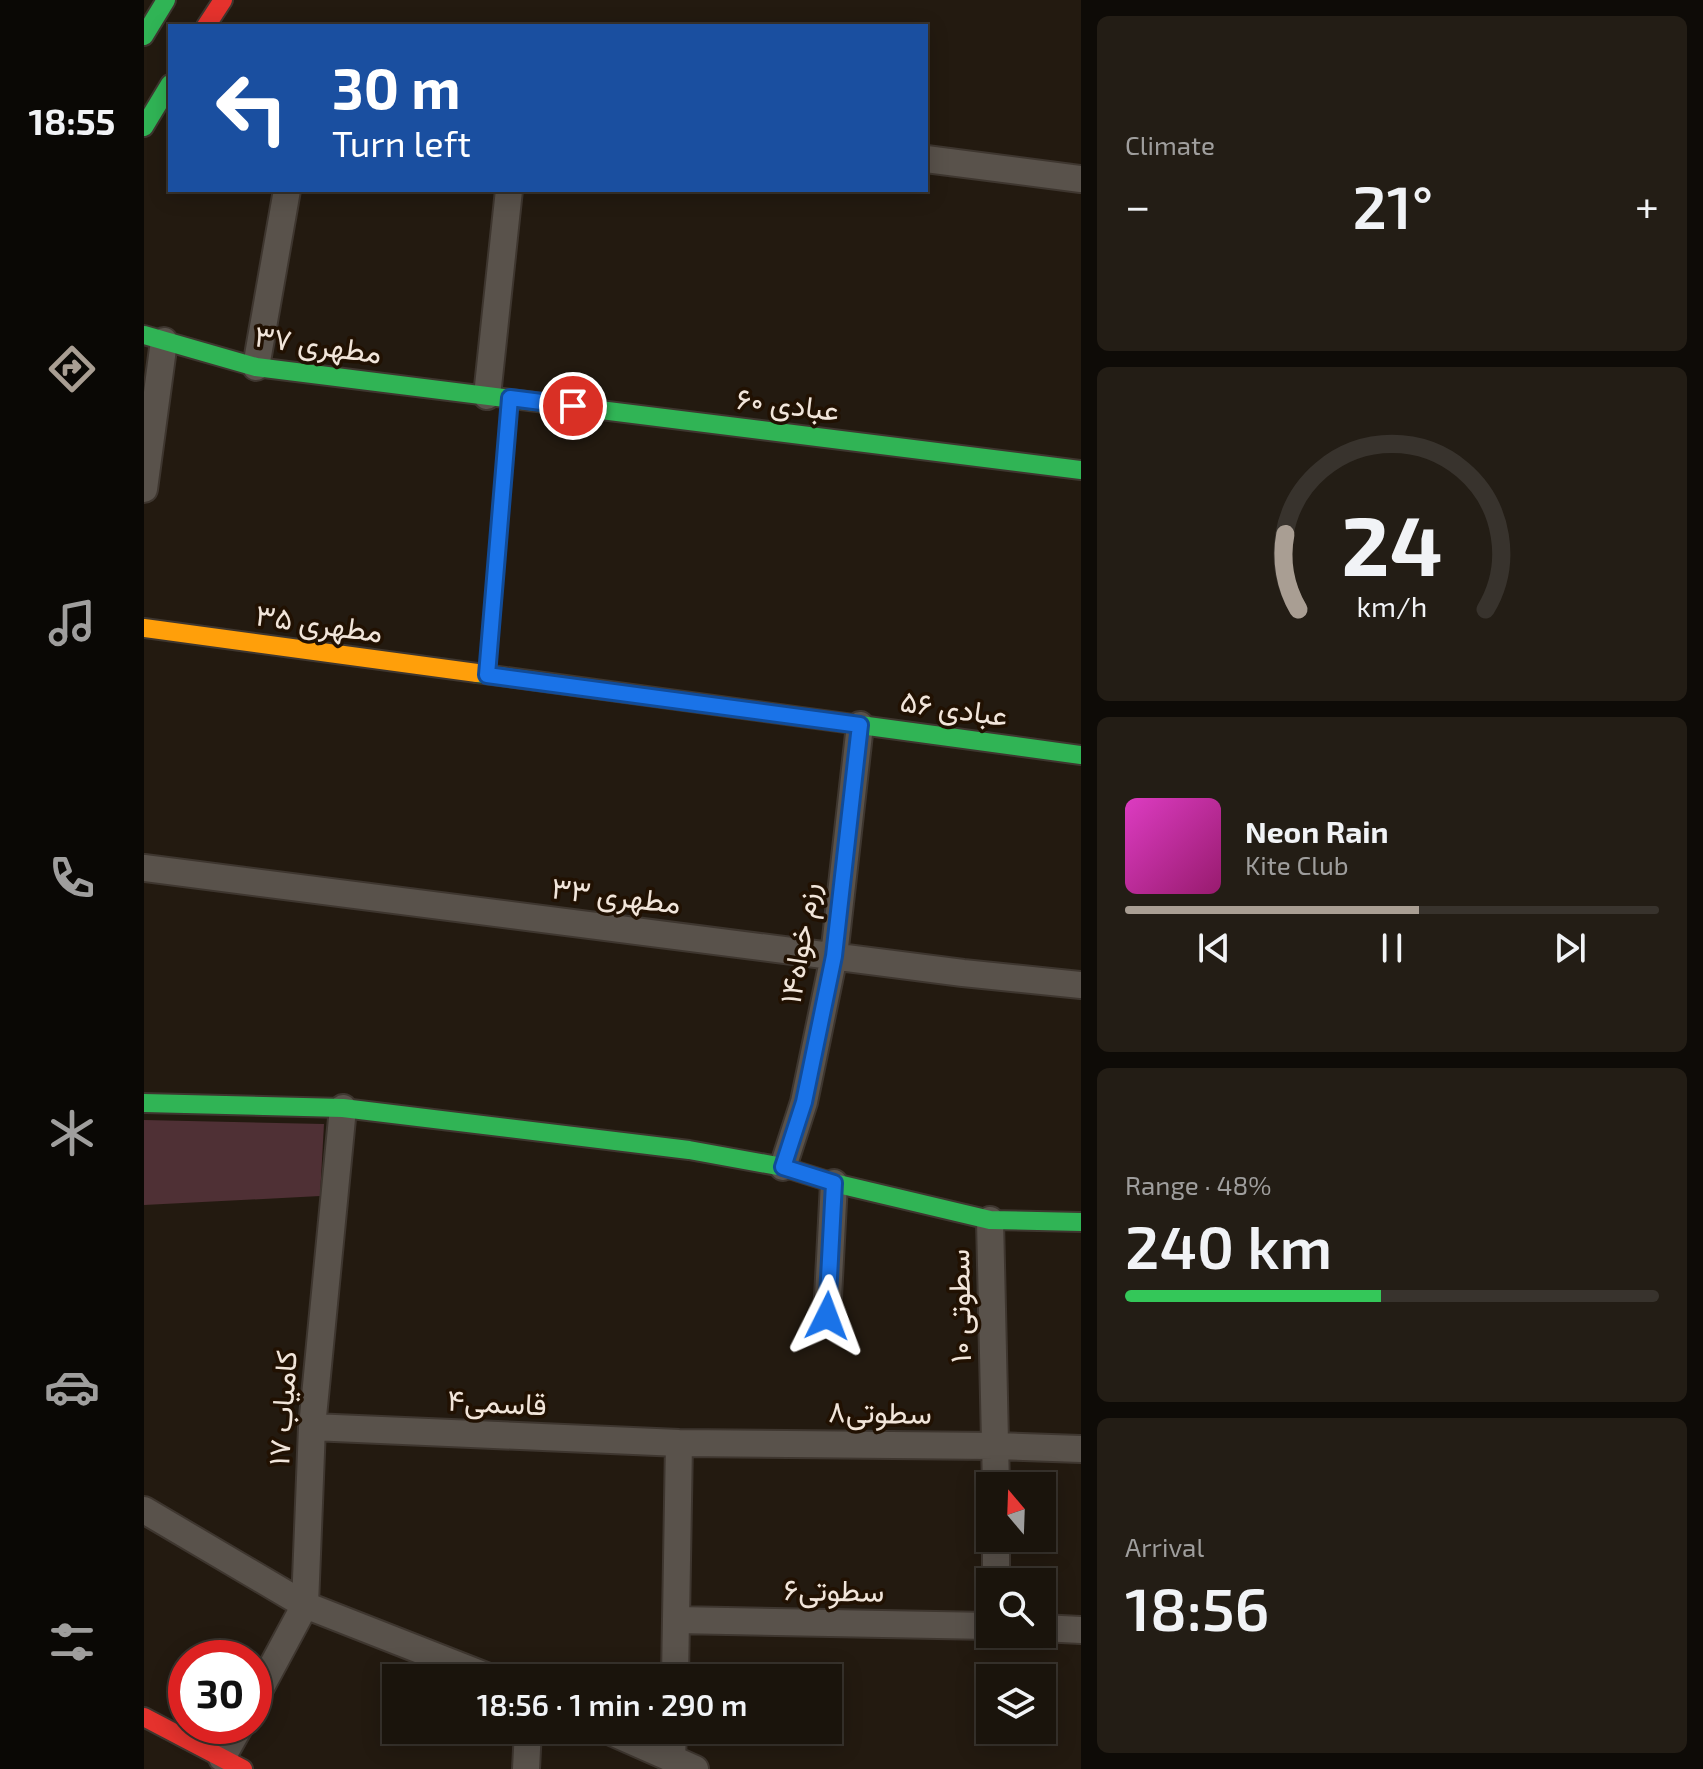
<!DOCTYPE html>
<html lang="en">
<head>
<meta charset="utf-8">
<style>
  :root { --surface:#1a140c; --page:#231d15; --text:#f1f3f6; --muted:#9f9e9d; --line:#38332d; --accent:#a99e93 }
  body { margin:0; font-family:"Exo 2",Vazirmatn,sans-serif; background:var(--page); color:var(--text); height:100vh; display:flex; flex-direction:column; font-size:30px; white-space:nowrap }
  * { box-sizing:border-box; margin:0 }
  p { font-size:26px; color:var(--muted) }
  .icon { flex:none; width:44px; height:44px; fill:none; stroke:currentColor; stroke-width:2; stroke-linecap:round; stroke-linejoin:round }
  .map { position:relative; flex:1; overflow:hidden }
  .drawer { display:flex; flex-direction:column; gap:16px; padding:16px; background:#0e0b07; width:622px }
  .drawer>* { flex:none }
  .guide { position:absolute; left:24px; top:24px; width:760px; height:168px; border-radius:0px; box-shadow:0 4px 20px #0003,0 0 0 2px var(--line); background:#1a4fa0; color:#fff; overflow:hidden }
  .needle { width:52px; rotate:341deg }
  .tools { position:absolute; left:832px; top:1472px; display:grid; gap:16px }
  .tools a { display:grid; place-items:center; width:80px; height:80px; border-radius:0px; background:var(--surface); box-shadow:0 4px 20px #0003,0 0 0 2px var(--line); font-size:40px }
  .speed { position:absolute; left:24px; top:1640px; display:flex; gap:16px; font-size:40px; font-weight:700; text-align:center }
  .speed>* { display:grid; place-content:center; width:104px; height:104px; border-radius:50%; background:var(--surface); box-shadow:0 4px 20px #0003,0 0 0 2px var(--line); line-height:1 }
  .speed .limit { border:12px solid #d22; background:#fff; color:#111 }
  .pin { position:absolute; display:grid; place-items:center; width:68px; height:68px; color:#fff; margin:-34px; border:4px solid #fff; border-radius:50%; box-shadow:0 2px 8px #0007 }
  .me { position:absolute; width:88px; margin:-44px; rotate:3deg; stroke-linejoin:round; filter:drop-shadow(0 0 6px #0008) }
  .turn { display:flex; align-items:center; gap:28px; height:168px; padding:0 32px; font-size:36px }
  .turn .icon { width:104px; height:104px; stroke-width:2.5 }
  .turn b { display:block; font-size:56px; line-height:68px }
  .big { font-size:60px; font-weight:600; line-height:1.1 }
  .drawer .tile { flex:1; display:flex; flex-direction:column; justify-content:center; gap:12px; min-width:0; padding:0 28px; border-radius:12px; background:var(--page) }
  .drawer .dial { align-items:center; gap:0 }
  .dial svg { height:208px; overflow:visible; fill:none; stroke:var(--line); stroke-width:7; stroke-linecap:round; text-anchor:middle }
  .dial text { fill:var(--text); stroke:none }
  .song { display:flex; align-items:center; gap:24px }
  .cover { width:96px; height:96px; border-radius:12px; background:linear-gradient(135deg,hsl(310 70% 55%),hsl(320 70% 35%)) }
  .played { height:8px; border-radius:4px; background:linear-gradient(90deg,var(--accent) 55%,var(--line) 55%) }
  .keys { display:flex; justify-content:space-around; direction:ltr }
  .heat { display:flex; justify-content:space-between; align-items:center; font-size:44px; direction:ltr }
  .charge { height:12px; border-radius:6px; background:linear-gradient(90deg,#34c759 48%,var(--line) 0) }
  .trip { position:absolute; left:238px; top:1664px; width:460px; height:80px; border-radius:0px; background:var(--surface); box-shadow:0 4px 20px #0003,0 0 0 2px var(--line); font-weight:600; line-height:80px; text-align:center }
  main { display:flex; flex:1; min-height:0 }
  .tab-bar { display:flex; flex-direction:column; width:144px; justify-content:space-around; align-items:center; background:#0a0805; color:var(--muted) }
  .tab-bar .icon { width:56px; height:56px }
  .tab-bar .on { color:var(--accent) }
  .tab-bar b { font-size:36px; color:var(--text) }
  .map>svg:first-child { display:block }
  .green { fill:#4f3035 }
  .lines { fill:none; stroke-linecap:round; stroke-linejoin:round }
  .lane-casing { stroke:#3e362f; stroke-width:16 }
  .street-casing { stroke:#3e362f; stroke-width:30 }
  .fast-casing { stroke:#3e362f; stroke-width:22 }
  .slow-casing { stroke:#3e362f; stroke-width:22 }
  .jam-casing { stroke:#3e362f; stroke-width:22 }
  .lane { stroke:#59524b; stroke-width:12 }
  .street { stroke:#59524b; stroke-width:26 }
  .fast { stroke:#30b455; stroke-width:18 }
  .slow { stroke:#ff9f0a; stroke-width:18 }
  .jam { stroke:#e5322d; stroke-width:18 }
  .route-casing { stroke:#114b97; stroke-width:20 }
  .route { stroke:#1a73e8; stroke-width:14 }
  .labels { text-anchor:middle; stroke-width:7; stroke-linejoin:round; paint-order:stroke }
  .street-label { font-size:30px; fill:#f1e5da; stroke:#211102 }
</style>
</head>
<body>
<main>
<nav class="tab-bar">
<b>18:55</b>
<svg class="icon on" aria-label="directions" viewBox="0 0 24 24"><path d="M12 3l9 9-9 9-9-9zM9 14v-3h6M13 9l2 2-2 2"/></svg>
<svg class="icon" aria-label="music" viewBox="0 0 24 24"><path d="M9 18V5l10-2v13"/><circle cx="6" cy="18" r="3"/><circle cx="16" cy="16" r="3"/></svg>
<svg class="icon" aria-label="phone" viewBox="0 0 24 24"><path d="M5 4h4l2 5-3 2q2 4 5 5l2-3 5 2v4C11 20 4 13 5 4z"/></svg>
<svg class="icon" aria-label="climate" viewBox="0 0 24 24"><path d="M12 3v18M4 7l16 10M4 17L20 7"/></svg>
<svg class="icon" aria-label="car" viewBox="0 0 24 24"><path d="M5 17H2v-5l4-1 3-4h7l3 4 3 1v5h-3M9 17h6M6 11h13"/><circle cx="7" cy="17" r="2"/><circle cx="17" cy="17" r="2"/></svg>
<svg class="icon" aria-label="filters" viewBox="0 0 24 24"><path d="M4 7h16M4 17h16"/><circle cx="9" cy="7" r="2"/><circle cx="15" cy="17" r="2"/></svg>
</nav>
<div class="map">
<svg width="937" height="1769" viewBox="0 0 937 1769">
  <rect width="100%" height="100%" fill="#231a10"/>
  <path class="green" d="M0,1120L180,1124L176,1196L0,1205Z"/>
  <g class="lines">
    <g class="lane-casing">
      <path id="lane" d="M344,670L366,402"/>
    </g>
    <g class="street-casing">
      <path id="street" d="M782,159L937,179
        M112,367L143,190
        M343,396L365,190
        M0,489L20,341
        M0,868L819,973L937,985
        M639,1167L660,1102L690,956L716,725
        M846,1220L852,1486
        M683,1316L690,1183
        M168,1427L535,1443L851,1446L937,1449
        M0,1510L161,1605L347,1678
        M852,1538V1582
        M533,1620L846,1626
        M898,1628L937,1630
        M531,1678L535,1443
        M110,1700L161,1605L168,1427L199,1108
        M463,1730L551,1769
        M78,1758L96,1726
        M528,1760L529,1730
        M382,1769L384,1730"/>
    </g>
    <g class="fast-casing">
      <path id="fast" d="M0,36L22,0
        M0,127L26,84
        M0,335L112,367L937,470
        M333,673L937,755
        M0,1103L199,1108L545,1150L639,1167L690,1183L846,1220L937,1222"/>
    </g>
    <g class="slow-casing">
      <path id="slow" d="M0,628L333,673"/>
    </g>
    <g class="jam-casing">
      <path id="jam" d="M62,26L79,0
        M0,1717L99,1769"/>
    </g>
    <use href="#lane" class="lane"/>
    <use href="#street" class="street"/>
    <use href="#fast" class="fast"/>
    <use href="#slow" class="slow"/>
    <use href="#jam" class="jam"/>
  </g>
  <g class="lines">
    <g class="route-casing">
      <path id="route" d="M429,406L366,398L343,675L716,725L690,956L660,1102L639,1167L690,1183L683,1316"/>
    </g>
    <use href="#route" class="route"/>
  </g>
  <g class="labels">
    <g class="street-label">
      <text transform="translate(174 345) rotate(8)" y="10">مطهری ۳۷</text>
      <text transform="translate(644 405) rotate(7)" y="10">عبادی ۶۰</text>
      <text transform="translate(175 624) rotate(8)" y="10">مطهری ۳۵</text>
      <text transform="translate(810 709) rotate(8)" y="10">عبادی ۵۶</text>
      <text transform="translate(472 896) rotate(7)" y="10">مطهری ۳۳</text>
      <text transform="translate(656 943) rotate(-81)" y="10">رزم خواه۱۴</text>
      <text transform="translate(816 1306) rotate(-91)" y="10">سطوتی ۱۰</text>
      <text transform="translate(353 1403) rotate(3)" y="10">قاسمی۴</text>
      <text transform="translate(139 1408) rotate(-86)" y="10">کامیاب ۱۷</text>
      <text transform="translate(736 1413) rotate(1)" y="10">سطوتی۸</text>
      <text transform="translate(690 1591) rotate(1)" y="10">سطوتی۶</text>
    </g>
  </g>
</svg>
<div class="tools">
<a><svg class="needle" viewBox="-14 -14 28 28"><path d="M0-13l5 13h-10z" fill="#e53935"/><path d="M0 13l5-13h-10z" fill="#9f9e9d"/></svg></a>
<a><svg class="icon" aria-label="search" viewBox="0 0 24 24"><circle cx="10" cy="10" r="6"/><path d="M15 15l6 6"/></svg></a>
<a><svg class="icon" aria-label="layers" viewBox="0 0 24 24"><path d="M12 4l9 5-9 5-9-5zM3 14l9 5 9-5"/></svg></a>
</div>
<div class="speed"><div class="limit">30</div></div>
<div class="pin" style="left:429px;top:406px;background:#d93025"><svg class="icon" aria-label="arrive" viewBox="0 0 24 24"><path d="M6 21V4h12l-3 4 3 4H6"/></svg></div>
<svg class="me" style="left:683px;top:1316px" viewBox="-20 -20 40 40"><path d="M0-17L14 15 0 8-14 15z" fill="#1a73e8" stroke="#fff" stroke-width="4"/></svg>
<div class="trip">18:56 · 1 min · 290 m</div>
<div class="guide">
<div class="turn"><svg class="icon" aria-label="left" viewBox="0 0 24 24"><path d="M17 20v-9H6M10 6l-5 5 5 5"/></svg><div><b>30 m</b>Turn left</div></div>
</div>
</div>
<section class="drawer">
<div class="tile"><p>Climate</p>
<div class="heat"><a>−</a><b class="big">21°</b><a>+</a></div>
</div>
<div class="tile dial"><svg viewBox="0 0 100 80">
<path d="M14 69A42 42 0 1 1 86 69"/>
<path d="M14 69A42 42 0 0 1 9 40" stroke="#a99e93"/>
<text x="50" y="56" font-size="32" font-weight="700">24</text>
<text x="50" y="72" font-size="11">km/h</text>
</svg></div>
<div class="tile">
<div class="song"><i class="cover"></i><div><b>Neon Rain</b><p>Kite Club</p></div></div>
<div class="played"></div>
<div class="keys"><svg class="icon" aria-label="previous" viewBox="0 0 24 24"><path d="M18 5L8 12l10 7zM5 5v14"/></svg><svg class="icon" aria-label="pause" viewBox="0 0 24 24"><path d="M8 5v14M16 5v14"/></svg><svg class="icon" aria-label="next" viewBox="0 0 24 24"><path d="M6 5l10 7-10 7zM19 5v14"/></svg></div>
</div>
<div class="tile"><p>Range · 48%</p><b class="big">240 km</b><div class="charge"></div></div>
<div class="tile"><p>Arrival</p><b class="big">18:56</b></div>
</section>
</main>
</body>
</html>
